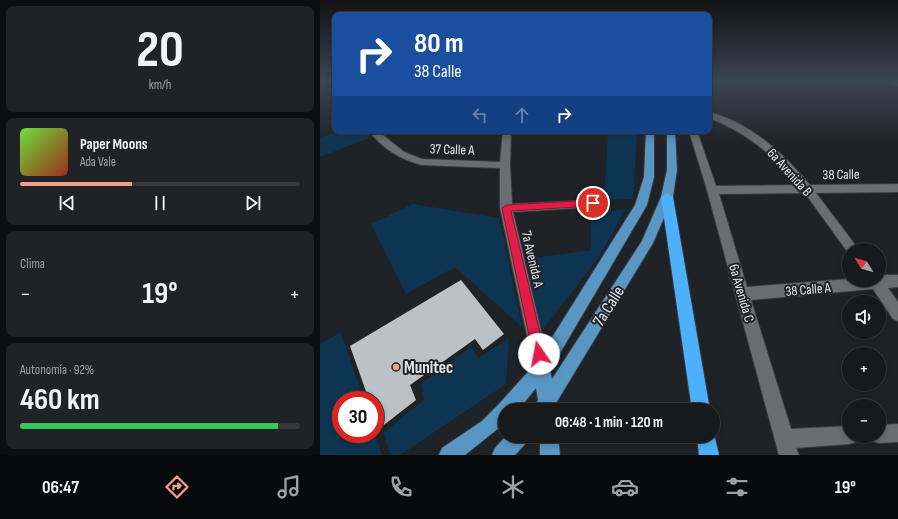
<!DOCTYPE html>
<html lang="es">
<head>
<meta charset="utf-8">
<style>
  :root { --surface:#171a1d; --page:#202326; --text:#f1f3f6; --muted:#9ea1a4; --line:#36383b; --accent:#f49e89 }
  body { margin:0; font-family:"Sofia Sans Condensed",sans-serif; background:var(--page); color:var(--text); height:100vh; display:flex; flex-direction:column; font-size:15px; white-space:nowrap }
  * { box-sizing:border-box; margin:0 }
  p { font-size:13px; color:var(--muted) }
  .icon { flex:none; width:22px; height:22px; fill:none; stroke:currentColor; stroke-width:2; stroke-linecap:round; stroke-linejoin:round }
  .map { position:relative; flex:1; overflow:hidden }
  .details { display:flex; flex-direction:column; gap:6px; padding:6px; background:#0d0e10; width:320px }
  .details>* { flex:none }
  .top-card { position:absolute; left:12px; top:12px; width:380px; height:122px; border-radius:8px; box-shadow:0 2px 6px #0003,0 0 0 1px var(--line); background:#1a4fa0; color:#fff; overflow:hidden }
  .needle { width:26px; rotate:307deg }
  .controls { position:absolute; left:522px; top:243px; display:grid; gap:8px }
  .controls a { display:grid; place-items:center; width:44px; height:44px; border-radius:50%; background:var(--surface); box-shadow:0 2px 6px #0003,0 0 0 1px var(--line); font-size:20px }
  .speed { position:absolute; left:12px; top:391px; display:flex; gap:8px; font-size:20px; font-weight:700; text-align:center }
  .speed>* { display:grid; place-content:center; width:52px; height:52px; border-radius:50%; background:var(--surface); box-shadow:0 2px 6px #0003,0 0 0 1px var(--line); line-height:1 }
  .speed .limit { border:6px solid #d22; background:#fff; color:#111 }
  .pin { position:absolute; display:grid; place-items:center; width:34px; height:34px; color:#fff; margin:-17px; border:2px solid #fff; border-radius:50%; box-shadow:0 1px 4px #0007 }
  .me { position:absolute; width:44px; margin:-22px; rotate:348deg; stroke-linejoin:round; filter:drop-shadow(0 0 3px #0008) }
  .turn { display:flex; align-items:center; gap:14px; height:84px; padding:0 16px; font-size:18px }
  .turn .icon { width:52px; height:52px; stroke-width:2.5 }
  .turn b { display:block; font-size:28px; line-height:34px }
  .lanes { display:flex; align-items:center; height:38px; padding:0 16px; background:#0003; justify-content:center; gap:20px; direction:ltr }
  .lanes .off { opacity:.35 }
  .big { font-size:30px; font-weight:700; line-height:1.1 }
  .details .card { flex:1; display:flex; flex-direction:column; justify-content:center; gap:6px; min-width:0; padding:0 14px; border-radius:8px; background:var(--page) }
  .details .dial { align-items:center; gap:0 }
  .dial b { font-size:52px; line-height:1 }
  .song { display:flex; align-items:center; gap:12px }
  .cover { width:48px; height:48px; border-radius:6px; background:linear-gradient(135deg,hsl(100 70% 55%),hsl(10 70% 35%)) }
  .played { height:4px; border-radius:2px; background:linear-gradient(90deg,var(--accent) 40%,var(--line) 40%) }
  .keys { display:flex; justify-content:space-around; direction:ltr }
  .heat { display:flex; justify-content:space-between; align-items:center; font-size:22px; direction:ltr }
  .charge { height:6px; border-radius:3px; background:linear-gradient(90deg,#34c759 92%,var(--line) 0) }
  .trip { position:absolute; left:178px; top:403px; width:222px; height:40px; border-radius:20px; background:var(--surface); box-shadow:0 2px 6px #0003,0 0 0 1px var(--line); font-weight:700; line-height:40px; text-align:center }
  .menu { display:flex; height:64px; justify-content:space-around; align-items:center; background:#090a0c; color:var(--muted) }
  .menu .icon { width:28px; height:28px }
  .menu .current { color:var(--accent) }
  .menu b { font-size:18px; color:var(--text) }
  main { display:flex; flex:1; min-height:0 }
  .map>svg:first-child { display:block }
  .green { fill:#0d3450 }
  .building { fill:#bbc1c5 }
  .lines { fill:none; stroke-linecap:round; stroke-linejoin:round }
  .minor-casing { stroke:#3a3d40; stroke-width:2 }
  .major-casing { stroke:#3a3d40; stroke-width:2 }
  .highway-casing { stroke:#3a3d40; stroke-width:2 }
  .minor { fill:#696e72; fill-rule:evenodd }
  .major { fill:#5896c4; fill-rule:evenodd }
  .highway { fill:#4db0fb; fill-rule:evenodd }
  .route { fill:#e11d48; stroke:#92132f }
  .poi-dot { fill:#f49e89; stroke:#1f2327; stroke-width:1.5 }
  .labels { text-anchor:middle; stroke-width:4; stroke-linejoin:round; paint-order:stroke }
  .street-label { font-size:14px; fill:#e6e9ec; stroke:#1f2327 }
  .near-street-label { font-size:17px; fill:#e6e9ec; stroke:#1f2327 }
  .near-poi-label { font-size:17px; font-weight:bold; fill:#e6e9ec; stroke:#1f2327; text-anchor:start }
</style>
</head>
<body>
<main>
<section class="details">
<div class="card dial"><b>20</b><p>km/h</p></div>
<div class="card">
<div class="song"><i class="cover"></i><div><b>Paper Moons</b><p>Ada Vale</p></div></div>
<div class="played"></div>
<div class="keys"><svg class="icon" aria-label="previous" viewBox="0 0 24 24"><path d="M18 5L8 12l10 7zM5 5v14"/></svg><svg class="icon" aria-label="pause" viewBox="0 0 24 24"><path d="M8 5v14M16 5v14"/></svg><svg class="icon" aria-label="next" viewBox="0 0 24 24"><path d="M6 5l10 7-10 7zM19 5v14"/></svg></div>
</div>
<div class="card"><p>Clima</p>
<div class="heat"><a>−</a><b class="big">19°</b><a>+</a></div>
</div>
<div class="card"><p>Autonomía · 92%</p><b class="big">460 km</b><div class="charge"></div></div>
</section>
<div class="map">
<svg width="578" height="455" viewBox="0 0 578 455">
  <rect width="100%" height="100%" fill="#1f2327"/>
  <path class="green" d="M18,131H43L49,138L0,157V138Z
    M288,134H317L313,199L284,200Z
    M93,204L179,218L202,327L135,267L86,294L51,224Z
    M306,209L279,257L221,332L205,259L271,250V213Z
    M21,332L44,400H21V434L55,433L62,455H0V344Z
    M189,338L186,384L80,455H71L63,433L104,400L101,384L151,347L158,358Z"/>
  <path class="building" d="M141,280L184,334L163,350L155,339L90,385L96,400L60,428L55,416V400H49L30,346Z"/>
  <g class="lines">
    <g class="minor-casing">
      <path id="minor" d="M568,81H578V86Z
        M389,112C431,123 463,153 490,185L578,184V192L496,193L536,246L538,250H529V254L485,193L399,194L427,287L529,279L559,280V275H578V287L568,288L578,302V321L573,319L553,289L431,300L471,429L529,426V436H538L536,442L529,444L476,448L479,455H459L387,190L369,131H377L396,186L479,185C453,155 426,132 389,118Z
        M49,131H58L84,152L102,159L180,162L183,131H191L190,165L192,204L277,200L279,203L273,207L193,212L230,369L228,375L222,377L216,375L214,369L180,208V168L102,165C81,160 62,148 49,131Z
        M578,424V442L559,443L552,441L551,436H559V425Z"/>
    </g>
    <g class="major-casing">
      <path id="major" d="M326,131H334V177L327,205L230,370L232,379L322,241L341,197L347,170V131H355L357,170L353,197L333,243L236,403V410H213L218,400L216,388L198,410H185V423L145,455H119L122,448L162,421L179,404L216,363L315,205L324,177Z
        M186,436H208L206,443L195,455H172L175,448Z
        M220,436H238L240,455H220Z"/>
    </g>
    <g class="highway-casing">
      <path id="highway" d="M347,193L353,197L390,410H372L341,197Z
        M393,430L399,455H379L377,436H393Z"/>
    </g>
    <use href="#minor" class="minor"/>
    <use href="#major" class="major"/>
    <use href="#highway" class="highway"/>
  </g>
  <linearGradient id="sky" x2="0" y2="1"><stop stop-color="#111315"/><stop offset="0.56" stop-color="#3c4552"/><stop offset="1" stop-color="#3c4552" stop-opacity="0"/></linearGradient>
  <rect width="578" height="145" fill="url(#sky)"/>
  <path class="route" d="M273,200L277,203L273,206L191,211L225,354L223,358L219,360L215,358L213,354L182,208L186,205Z"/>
  <circle class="poi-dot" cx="76" cy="367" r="4"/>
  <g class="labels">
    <g class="street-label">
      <text transform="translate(132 149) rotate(2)" y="5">37 Calle A</text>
      <text transform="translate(470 172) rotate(48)" y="5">6a Avenida B</text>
      <text transform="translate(521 174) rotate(-1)" y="5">38 Calle</text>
      <text transform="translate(213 259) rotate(77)" y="5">7a Avenida A</text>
      <text transform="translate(488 289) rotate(-5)" y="5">38 Calle A</text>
      <text transform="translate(422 293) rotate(74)" y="5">6a Avenida C</text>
    </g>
    <g class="near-street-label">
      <text transform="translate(288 306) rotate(-58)" y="6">7a Calle</text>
    </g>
    <g class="near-poi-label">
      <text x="84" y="373">Munitec</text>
    </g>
  </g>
</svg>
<div class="controls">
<a><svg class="needle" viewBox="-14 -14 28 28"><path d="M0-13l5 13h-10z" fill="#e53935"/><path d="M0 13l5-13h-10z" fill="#9ea1a4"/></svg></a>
<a><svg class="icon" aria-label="sound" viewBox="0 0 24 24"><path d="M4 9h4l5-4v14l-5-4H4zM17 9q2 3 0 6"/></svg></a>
<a>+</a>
<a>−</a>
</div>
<div class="speed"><div class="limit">30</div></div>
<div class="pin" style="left:273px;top:203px;background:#d93025"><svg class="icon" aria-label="arrive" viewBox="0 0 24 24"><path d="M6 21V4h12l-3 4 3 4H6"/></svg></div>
<svg class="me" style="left:219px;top:354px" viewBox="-20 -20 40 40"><circle r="19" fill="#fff"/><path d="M0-13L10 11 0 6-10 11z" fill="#e11d48"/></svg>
<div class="trip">06:48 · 1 min · 120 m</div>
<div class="top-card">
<div class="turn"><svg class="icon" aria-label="right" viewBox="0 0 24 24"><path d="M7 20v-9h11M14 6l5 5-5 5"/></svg><div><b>80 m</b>38 Calle</div></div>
<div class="lanes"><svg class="icon off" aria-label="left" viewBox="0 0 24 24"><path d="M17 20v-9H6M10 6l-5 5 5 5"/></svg><svg class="icon off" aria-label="ahead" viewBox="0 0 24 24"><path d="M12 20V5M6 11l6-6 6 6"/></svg><svg class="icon" aria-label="right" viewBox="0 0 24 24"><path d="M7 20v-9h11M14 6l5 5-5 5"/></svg></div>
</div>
</div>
</main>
<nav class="menu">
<b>06:47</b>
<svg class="icon current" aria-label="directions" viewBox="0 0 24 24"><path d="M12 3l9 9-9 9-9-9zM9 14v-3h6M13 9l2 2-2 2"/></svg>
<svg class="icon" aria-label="music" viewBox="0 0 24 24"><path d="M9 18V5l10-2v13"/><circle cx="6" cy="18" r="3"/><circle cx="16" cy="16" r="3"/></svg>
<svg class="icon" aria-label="phone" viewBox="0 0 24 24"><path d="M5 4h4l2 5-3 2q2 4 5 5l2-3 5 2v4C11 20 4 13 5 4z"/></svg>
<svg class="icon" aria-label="climate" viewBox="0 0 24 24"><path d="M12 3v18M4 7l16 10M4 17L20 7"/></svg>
<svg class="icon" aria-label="car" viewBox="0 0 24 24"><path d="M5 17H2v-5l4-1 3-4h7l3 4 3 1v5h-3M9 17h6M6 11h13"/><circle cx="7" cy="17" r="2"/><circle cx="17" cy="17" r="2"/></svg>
<svg class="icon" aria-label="filters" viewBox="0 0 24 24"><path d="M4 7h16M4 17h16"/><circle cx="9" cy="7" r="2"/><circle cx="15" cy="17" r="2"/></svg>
<b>19°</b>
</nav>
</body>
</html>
